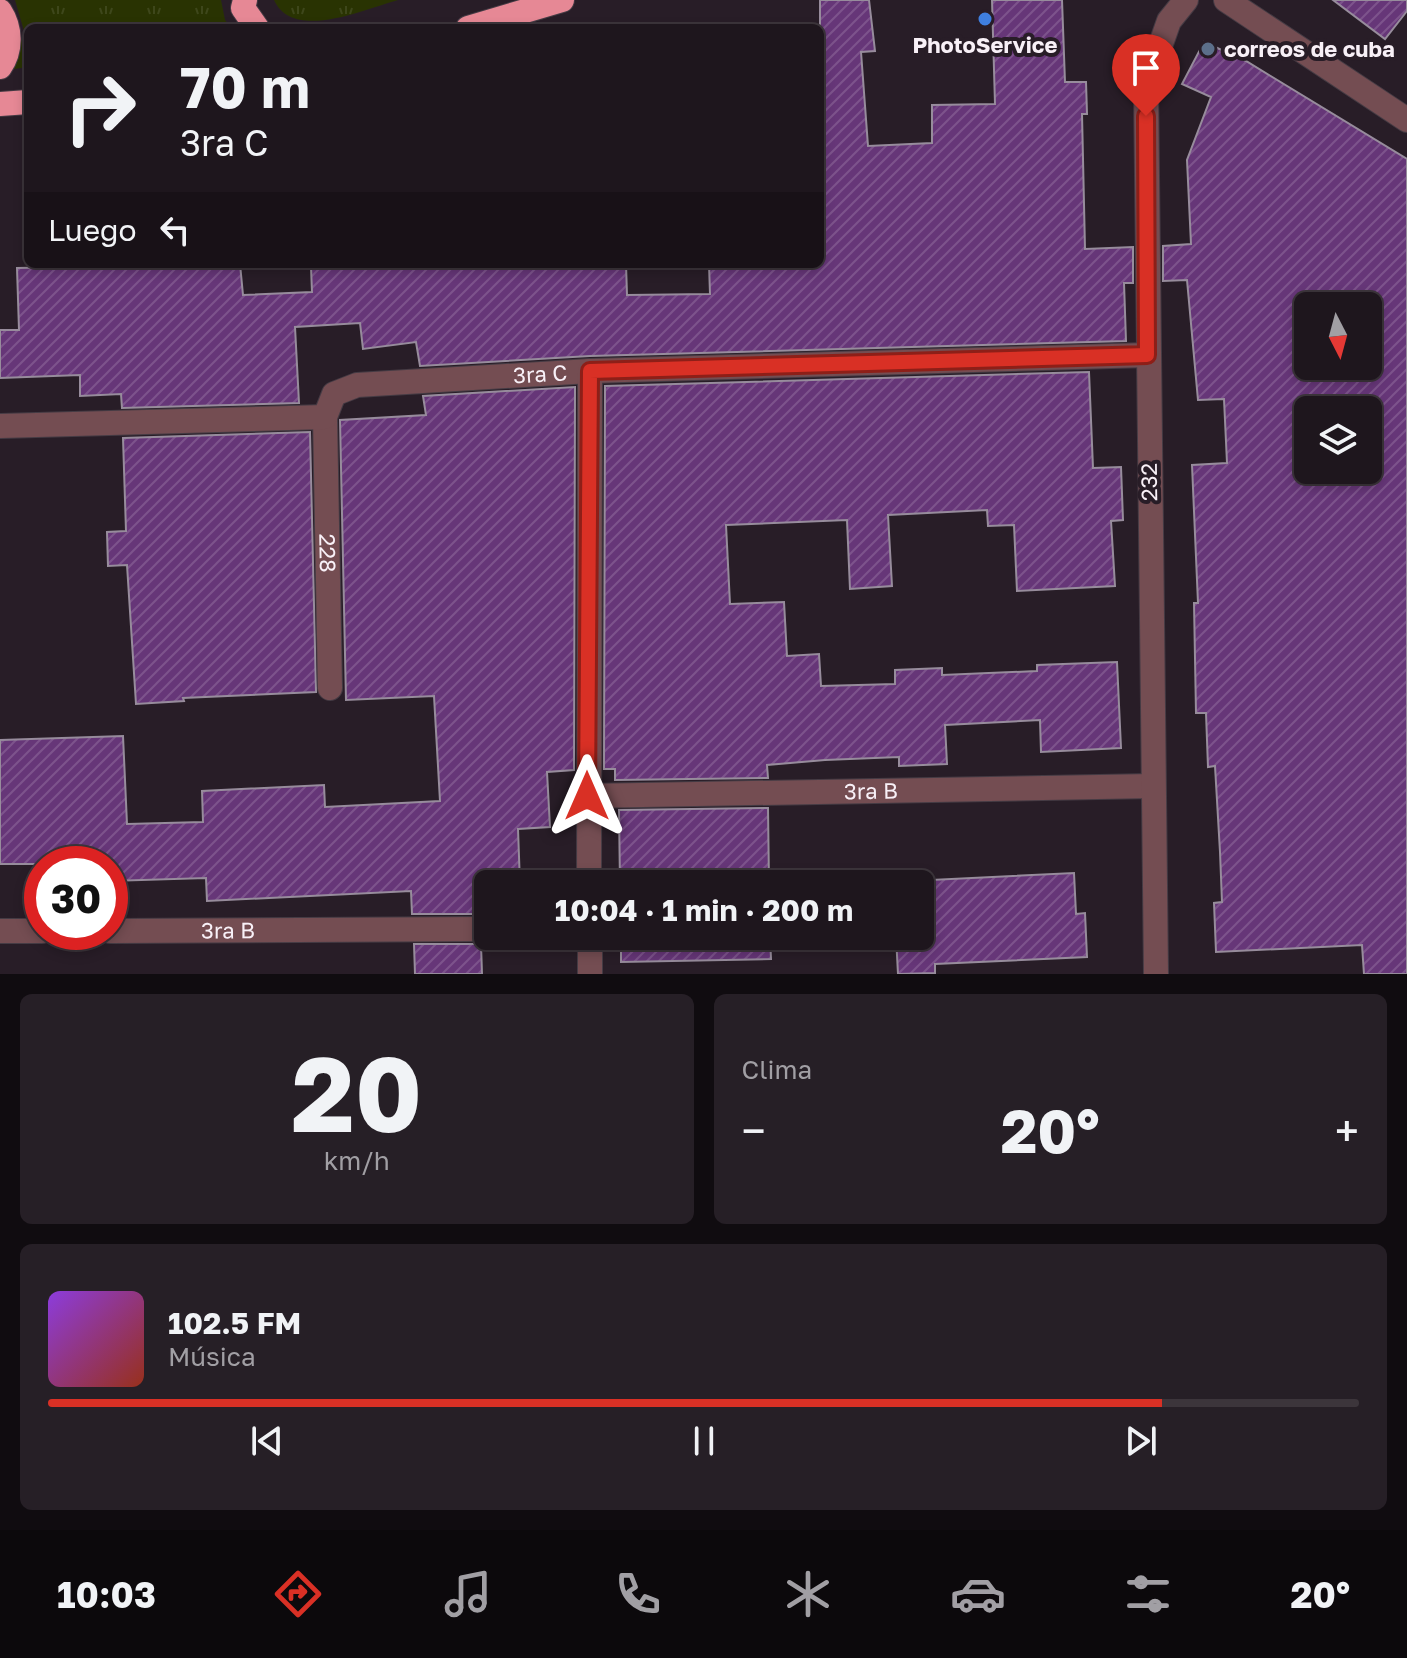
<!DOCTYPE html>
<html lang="es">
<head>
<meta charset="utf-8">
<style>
  :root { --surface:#1e161d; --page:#261f26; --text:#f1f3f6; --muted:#a19fa4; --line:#3c353b; --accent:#d93025 }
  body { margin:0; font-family:"Golos Text",sans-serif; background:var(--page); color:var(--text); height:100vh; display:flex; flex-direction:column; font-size:30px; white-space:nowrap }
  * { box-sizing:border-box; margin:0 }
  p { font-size:26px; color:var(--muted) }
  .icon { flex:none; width:44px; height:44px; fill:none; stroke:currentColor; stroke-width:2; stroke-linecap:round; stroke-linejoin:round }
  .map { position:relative; height:974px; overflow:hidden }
  .drawer { display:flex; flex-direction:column; gap:20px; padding:20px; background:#100c10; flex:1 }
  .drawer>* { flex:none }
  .guide { position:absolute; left:24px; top:24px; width:800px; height:244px; border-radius:12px; box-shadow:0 4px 12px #0003,0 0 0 2px var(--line); background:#1e161d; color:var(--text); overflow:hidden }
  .needle { width:52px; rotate:174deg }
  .fabs { position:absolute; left:1294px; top:292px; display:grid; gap:16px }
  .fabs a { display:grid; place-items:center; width:88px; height:88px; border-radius:12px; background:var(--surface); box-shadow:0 4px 12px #0003,0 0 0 2px var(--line); font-size:40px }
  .speed { position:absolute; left:24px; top:846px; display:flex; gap:16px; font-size:40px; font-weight:700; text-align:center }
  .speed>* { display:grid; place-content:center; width:104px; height:104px; border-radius:50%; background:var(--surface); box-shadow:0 4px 12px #0003,0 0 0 2px var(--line); line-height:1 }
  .speed .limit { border:12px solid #d22; background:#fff; color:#111 }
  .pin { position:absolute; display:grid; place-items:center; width:68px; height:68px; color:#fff; margin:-82px -34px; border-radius:50% 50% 50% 0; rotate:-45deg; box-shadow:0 0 8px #0007 }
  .pin .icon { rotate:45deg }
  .me { position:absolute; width:88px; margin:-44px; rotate:0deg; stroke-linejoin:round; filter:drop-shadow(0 0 6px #0008) }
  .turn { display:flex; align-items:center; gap:28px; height:168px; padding:0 24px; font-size:36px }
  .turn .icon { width:104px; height:104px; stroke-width:2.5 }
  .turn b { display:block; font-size:56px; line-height:68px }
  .then { display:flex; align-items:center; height:76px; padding:0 24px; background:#0003; gap:16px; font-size:30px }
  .big { font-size:60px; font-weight:700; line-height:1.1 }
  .drawer .tile { flex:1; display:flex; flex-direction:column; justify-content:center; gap:12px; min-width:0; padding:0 28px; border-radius:12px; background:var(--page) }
  .drawer .dial { align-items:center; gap:0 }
  .dial b { font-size:104px; line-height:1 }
  .song { display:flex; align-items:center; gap:24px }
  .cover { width:96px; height:96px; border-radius:12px; background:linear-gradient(135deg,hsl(270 70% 55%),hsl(10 70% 35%)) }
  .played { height:8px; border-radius:4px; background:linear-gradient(90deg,var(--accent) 85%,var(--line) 85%) }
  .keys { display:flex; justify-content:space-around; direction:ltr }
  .heat { display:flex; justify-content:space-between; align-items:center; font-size:44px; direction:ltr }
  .drawer .tiles { flex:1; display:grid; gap:20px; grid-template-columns:1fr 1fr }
  .tile:last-child { grid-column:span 2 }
  .trip { position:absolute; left:474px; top:870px; width:460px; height:80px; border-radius:12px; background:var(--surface); box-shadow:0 4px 12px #0003,0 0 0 2px var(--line); font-weight:700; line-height:80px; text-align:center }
  .menu { display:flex; height:128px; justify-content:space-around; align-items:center; background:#0c090c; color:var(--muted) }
  .menu .icon { width:56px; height:56px }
  .menu .selected { color:var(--accent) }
  .menu b { font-size:36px; color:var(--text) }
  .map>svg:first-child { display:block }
  .grass { fill:url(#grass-tufts) }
  .building { fill:url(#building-hatch); stroke:#978c9c; stroke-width:2; fill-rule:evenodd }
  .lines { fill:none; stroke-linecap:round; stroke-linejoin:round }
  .minor-casing { stroke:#453b44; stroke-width:26 }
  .highway-casing { stroke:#453b44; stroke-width:26 }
  .minor { stroke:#744d52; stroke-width:24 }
  .highway { stroke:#e68895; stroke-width:24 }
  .route-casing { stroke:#8d1f18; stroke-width:20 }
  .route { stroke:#d93025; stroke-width:14 }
  .shop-dot { fill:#3f7fe0; stroke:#281d27; stroke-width:3 }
  .service-dot { fill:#5c6f8a; stroke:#281d27; stroke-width:3 }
  .labels { text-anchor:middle; stroke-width:8; stroke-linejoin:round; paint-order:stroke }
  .poi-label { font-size:22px; font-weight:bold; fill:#f8f0f7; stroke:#281d27 }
  .street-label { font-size:22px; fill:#f8f0f7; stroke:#281d27 }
</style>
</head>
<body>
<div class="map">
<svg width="1407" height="974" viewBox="0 0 1407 974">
  <defs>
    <pattern id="grass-tufts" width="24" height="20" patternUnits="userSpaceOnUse" patternTransform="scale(2)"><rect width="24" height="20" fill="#293302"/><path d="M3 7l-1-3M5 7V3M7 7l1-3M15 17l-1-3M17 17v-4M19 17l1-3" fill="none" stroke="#3e471b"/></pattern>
    <pattern id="building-hatch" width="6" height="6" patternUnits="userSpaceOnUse" patternTransform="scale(2)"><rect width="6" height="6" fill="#663678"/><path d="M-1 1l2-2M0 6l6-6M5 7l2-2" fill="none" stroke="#7d538c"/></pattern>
  </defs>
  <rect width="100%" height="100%" fill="#281d27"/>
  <path class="grass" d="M15,0H221L225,20L231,28H28V67L14,69L24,31Z
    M274,0H398C365,9 293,42 274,0Z"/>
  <path class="building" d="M820,0H869L875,51L861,52L868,146L932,143V105L995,104L992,0H1062L1065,82H1086L1087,114H1082L1085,249L1133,247V283H1124L1126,341L590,356L420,366L416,342L363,349L360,323L295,327L299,403L122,408L121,394L80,396V375L0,378V330H19L17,268L240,264L243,295L312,292L311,267L352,264H626L627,295L710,294L709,264H820Z
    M1333,0H1407V11L1385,39Z
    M1204,42L1246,61L1407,159V974H1364L1362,945L1216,952L1214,903L1222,902L1220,852L1215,766L1208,767L1206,713H1196L1194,603H1198L1192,465L1227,463L1224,399L1198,400L1187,280L1163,281V246L1191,244L1187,160L1211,97L1182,84ZM1308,306H1368V366H1308ZM1308,410H1368V470H1308Z
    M1089,372L1093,468L1121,467L1123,520L1111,521L1115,586L1017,591L1014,525L988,526L987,510L888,515L892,586L850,589L847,520L726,525L730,604L784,602L787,656L819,654L821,686L895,684V670L942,668V675L1037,671V665L1117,662L1121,748L1041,752L1040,720L945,725L947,764L899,766V757L825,760L767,765L768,778L615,780V769H604L605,386Z
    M575,387L574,770L547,772L550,827L518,829L520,884H488V908H479V914H412L411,891L207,901L206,878L110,881V864H0V740L123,736L127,824L203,822L202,791L324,785L325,807L440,801L434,696L346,700L340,420L426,415L423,396Z
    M310,432L316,692L183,698L184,701L136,704L127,565L108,566L107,532L126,531L123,438Z
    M768,808L769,884H620L619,810Z
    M931,873V880L1074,873L1076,914L1085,913L1087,957L935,964V973L898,974L896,936H920V884H894L893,875Z
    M621,936H770L771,959L621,962Z
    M414,944H481L482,974H415Z"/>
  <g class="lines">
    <g class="minor-casing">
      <g id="minor">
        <path d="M1226,0L1407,120"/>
        <path id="s1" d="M325,417L330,688"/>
        <path id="s2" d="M0,426L325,417L334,394L357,385L590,371L1147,355"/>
        <path id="s3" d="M587,796L1153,786"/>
        <path d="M589,884L590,371"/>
        <path d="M0,931H42"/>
        <path id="s4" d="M110,931L488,929"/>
        <path d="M590,936V974"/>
        <path d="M1156,974L1146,86L1169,21L1186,0"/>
      </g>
    </g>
    <g class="highway-casing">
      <path id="highway" d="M245,0L243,8L257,28
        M0,11C11,28 12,50 0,67
        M468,28L562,0
        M0,104L28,102"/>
    </g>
    <use href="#minor" class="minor"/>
    <use href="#highway" class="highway"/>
  </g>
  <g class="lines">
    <g class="route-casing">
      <path id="route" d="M587,796L590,371L1147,355L1146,116"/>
    </g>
    <use href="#route" class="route"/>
  </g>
  <circle class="shop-dot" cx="985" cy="19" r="8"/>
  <circle class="service-dot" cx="1208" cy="49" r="8"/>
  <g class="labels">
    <g class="poi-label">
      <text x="985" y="53">PhotoService</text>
      <text x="1224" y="57" text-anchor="start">correos de cuba</text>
    </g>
    <g class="street-label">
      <text dy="8" stroke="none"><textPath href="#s2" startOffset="558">3ra C</textPath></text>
      <text transform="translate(1149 482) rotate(-91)" y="8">232</text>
      <text dy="8" stroke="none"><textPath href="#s1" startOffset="136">228</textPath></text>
      <text dy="8" stroke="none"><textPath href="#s3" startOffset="284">3ra B</textPath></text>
      <text dy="8" stroke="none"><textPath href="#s4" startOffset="118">3ra B</textPath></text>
    </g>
  </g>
</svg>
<div class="fabs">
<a><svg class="needle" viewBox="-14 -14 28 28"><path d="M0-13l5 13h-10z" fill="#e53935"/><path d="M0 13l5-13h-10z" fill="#a19fa4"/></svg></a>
<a><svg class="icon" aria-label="layers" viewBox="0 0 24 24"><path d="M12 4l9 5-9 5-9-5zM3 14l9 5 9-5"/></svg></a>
</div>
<div class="speed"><div class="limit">30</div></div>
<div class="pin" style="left:1146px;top:116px;background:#d93025"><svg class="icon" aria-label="arrive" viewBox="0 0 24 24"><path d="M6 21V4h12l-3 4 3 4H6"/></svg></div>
<svg class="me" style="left:587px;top:796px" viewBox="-20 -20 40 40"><path d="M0-17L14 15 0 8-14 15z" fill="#d93025" stroke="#fff" stroke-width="4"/></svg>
<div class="trip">10:04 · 1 min · 200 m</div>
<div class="guide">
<div class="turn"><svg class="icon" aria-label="right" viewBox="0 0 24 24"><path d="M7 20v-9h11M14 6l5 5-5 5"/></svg><div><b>70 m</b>3ra C</div></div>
<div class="then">Luego<svg class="icon" aria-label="left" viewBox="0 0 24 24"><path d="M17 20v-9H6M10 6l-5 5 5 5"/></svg></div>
</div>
</div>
<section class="drawer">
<div class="tiles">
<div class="tile dial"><b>20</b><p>km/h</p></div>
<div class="tile"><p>Clima</p>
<div class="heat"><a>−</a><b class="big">20°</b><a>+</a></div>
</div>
<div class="tile">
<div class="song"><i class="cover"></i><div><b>102.5 FM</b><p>Música</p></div></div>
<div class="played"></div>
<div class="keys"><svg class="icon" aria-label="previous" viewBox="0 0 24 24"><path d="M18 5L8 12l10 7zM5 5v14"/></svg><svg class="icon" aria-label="pause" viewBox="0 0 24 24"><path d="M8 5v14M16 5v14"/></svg><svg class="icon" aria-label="next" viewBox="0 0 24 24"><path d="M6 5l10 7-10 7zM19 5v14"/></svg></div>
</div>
</div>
</section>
<nav class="menu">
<b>10:03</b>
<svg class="icon selected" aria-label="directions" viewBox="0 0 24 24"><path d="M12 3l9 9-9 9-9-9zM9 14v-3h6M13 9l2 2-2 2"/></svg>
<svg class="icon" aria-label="music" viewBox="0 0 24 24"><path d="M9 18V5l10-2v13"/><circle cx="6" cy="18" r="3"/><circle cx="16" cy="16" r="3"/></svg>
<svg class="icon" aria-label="phone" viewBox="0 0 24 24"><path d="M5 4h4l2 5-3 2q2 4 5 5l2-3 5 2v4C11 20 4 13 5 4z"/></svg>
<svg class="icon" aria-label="climate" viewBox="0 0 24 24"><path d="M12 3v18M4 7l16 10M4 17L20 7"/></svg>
<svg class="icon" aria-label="car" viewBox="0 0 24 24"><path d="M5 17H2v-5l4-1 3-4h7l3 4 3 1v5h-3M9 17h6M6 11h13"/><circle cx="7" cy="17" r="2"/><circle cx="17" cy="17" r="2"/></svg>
<svg class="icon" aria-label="filters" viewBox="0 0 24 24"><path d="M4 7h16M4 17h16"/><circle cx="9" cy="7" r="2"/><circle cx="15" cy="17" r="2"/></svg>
<b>20°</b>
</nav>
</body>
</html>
